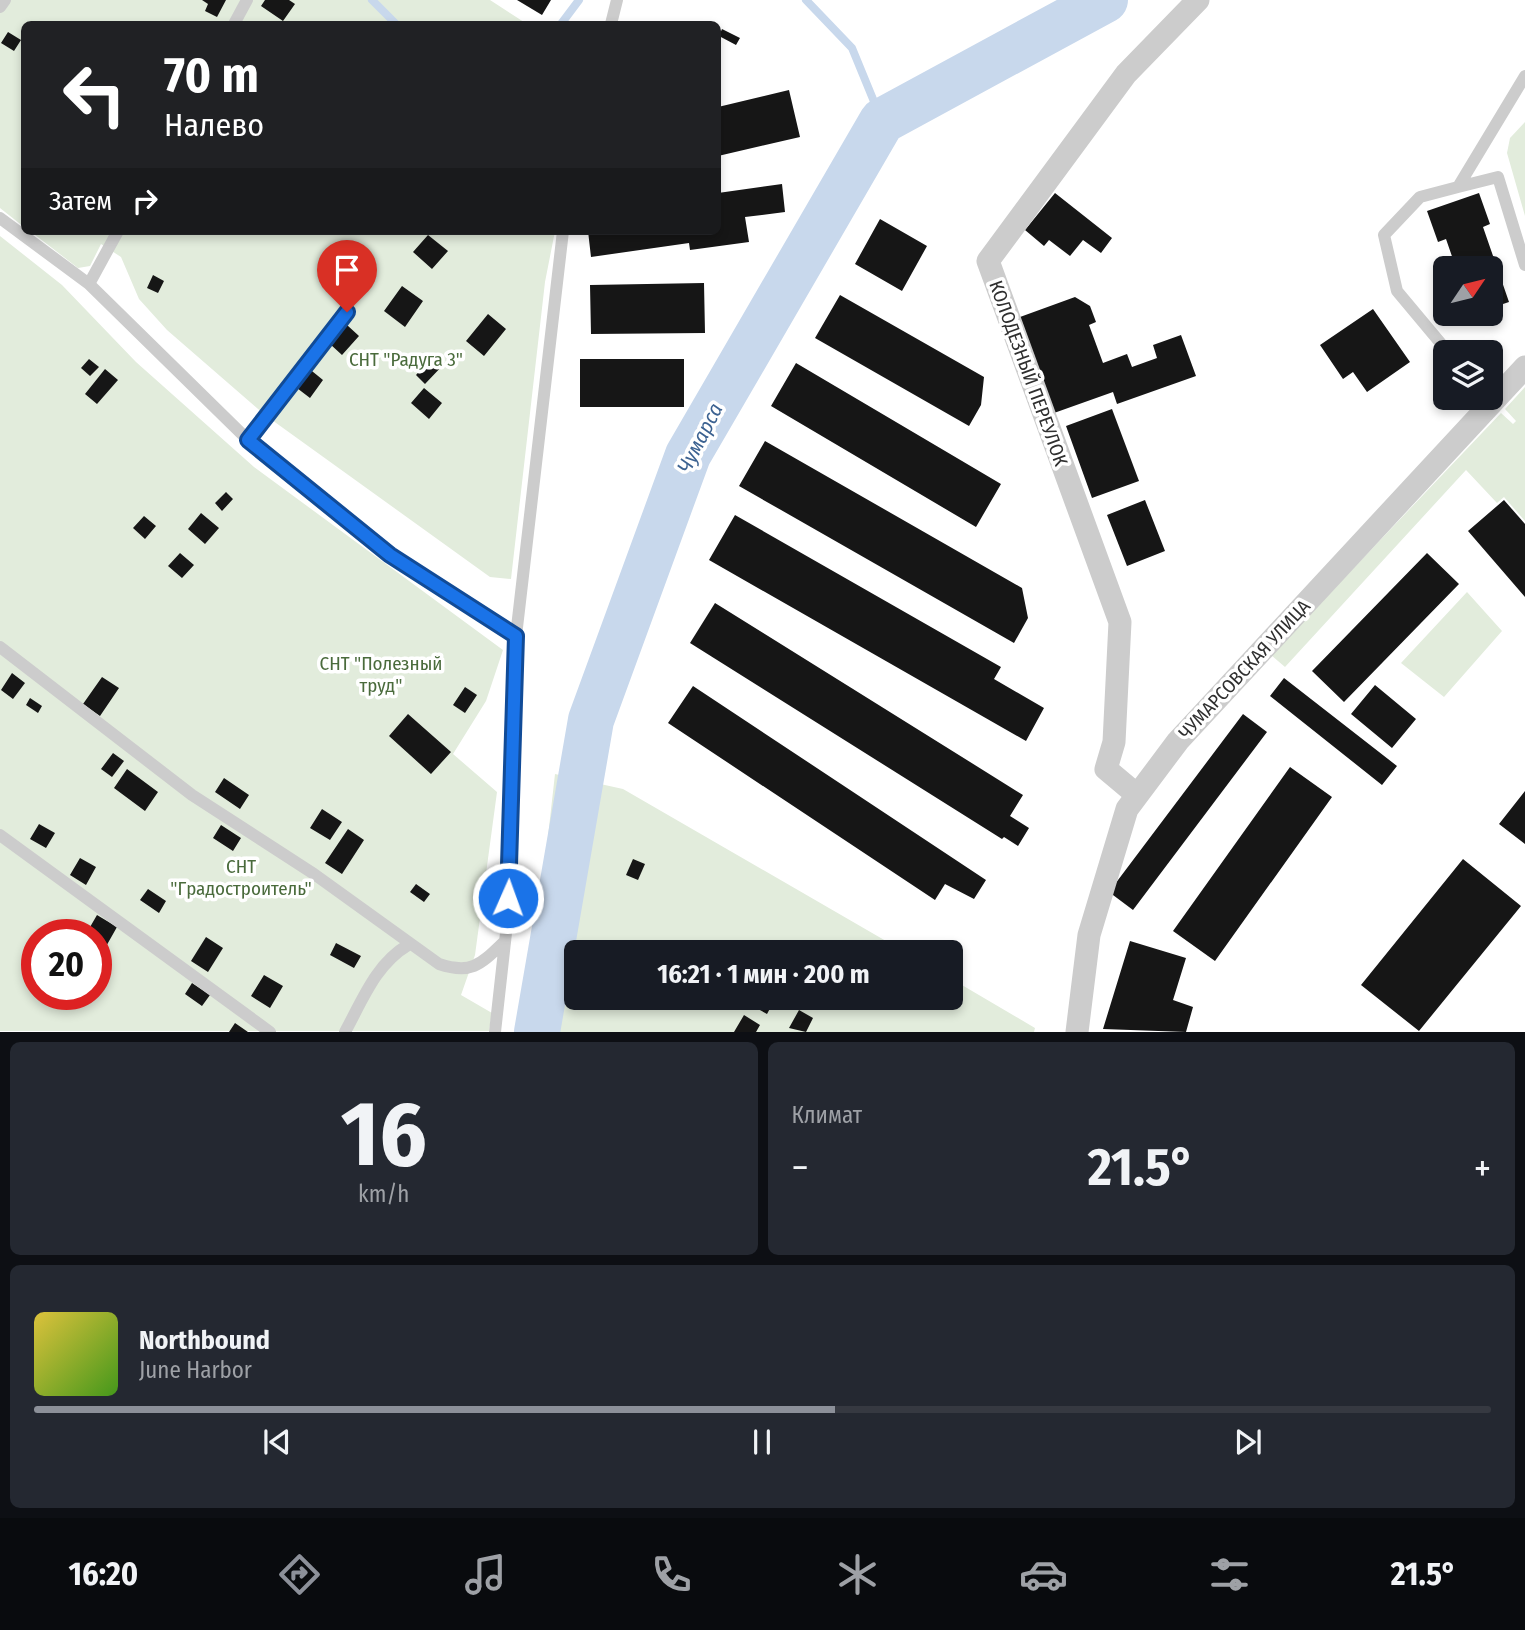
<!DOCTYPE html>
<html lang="ru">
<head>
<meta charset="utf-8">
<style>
  :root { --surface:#171b24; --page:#242831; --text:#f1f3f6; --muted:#9ea1a6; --line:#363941; --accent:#8c9099 }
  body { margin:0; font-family:"Fira Sans Condensed",sans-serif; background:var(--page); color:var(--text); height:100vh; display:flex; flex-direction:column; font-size:26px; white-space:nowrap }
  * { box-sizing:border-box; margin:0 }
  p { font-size:23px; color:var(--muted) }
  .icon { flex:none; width:38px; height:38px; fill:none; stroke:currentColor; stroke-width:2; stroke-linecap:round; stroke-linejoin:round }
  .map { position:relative; height:1032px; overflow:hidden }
  .drawer { display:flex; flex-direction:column; gap:10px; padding:10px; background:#0d0f14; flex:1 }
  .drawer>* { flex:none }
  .guide { position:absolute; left:21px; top:21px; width:700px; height:214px; border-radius:10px; box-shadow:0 4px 10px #0003; background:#202124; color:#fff; overflow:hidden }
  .needle { width:46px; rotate:55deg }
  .fabs { position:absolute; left:1433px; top:256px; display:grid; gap:14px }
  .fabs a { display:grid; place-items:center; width:70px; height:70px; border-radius:10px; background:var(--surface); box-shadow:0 4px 10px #0003; font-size:35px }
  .speed { position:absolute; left:21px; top:919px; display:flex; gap:14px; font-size:35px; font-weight:700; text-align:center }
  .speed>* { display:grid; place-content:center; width:91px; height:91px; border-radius:50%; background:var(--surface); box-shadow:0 4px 10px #0003; line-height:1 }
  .speed .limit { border:10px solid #d22; background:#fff; color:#111 }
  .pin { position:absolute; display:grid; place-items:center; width:60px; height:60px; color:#fff; margin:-72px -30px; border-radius:50% 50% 50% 0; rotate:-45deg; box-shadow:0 0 7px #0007 }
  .pin .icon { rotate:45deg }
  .me { position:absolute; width:77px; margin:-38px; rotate:2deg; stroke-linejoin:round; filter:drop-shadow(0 0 5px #0008) }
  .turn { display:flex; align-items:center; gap:24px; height:147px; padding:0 28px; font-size:32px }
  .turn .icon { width:91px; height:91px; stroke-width:2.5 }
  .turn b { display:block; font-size:49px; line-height:60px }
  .then { display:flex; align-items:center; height:66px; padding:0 28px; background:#0003; gap:14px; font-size:26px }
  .big { font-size:52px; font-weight:700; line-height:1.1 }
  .drawer .tile { flex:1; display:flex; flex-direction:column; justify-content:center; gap:10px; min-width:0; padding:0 24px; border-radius:10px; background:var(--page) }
  .drawer .dial { align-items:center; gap:0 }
  .dial b { font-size:91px; line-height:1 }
  .song { display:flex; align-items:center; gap:21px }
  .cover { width:84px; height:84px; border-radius:10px; background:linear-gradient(135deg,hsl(50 70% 55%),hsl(100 70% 35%)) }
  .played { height:7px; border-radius:4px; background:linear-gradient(90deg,var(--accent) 55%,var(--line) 55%) }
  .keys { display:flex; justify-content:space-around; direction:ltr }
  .heat { display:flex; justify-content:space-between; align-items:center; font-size:38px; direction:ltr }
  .drawer .tiles { flex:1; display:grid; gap:10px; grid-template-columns:1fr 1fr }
  .tile:last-child { grid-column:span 2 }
  .trip { position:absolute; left:564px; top:940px; width:399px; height:70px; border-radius:10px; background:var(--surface); box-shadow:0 4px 10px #0003; font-weight:700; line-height:70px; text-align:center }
  .tab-bar { display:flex; height:112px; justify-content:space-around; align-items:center; background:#090b0e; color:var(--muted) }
  .tab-bar .icon { width:49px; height:49px }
  .tab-bar .current { color:var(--accent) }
  .tab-bar b { font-size:32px; color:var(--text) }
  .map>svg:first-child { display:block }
  .green { fill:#e2ecdc; fill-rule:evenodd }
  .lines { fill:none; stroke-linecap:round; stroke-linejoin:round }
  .stream { stroke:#c8d8ec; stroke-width:8 }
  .river { stroke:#c8d8ec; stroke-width:46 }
  .building { fill:#161616 }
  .service { stroke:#ccc; stroke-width:12 }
  .minor { stroke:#ccc; stroke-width:23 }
  .route-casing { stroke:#114b97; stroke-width:18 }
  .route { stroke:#1a73e8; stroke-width:12 }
  .labels { text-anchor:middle; stroke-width:7; stroke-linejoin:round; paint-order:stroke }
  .park-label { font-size:19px; fill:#4a6b3c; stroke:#fff }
  .street-label { font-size:19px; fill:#2f2f2f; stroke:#fff }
  .water-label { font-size:21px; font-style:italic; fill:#3c6291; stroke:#fff }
</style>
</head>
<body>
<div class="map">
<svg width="1525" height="1032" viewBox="0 0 1525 1032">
  <rect width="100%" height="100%" fill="#fff"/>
  <path class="green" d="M0,0H490L527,24H24V227L0,208Z
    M1525,122V216L1507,153L1510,138Z
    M30,231H555L545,282L511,579L490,577L265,415L167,330L139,299L121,257L101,244L90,266L78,268Z
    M0,236L62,285L136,362L254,467L503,650L486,701L453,754L497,792L475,955L461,995L492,1013L489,1031H0ZM37,934H96V994H37Z
    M1525,387V521L1504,497L1497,503L1466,470L1285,667L1271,655L1501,413L1513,424L1516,421L1505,409Z
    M1467,592L1502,631L1444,697L1401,663Z
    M555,774L623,789L905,952H576V998H950V978L1035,1028L1034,1032H526Z"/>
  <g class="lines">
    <path class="stream" d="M372,0L396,24
      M806,0L852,48L882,121
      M561,24L579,0"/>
    <path class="river" d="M537,1032L591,720L688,455L882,121L1105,0"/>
  </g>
  <path class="building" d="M202,0H226L217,17L205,11L208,4Z
    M265,0H289L295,4L283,21L261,6Z
    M517,0H551L542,15Z
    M722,29L740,38L736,45L719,36Z
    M8,32L21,40L14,51L1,43Z
    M789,90L800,137L718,156V107Z
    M782,184L785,212L745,217L749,242L690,250L689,243L591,257L588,231H718V193Z
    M1055,193L1112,238L1101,253L1083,240L1070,256L1049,240L1044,246L1025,230Z
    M1479,193L1490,224L1483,227L1509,302L1491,308V268H1456L1446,239L1438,242L1427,211Z
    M880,219L927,246L902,291L855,264Z
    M428,235L448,251L432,269L413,252Z
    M353,260L364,268L353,282L342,273Z
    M153,275L164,281L158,293L147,288Z
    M704,283L705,333L591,334L590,285Z
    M402,286L423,301L405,327L384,311Z
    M840,295L984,377L981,405L969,426L815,338Z
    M1075,297L1090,306L1096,322L1089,325L1103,363L1127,354L1132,367L1157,358L1153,345L1181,335L1196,376L1117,404L1113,392L1054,413L1020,317Z
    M1373,309L1410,362L1367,392L1353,372L1343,379L1320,345Z
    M488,314L506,329L484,356L466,341Z
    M347,325L359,336L342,355L330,344Z
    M435,354L445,363L425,384L416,375Z
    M89,359L99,367L90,376L81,368Z
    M580,359H684V407H580Z
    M796,363L1001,484L976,527L771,406Z
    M307,367L323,380L310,398L293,385Z
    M105,369L118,380L97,404L85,394Z
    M424,388L442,403L429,419L411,403Z
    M1112,409L1139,481L1092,498L1066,426Z
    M765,441L1022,588L1028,618L1014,643L739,486Z
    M226,492L233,499L222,511L215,503Z
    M1145,500L1165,551L1127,566L1107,515Z
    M1504,500L1525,524V597L1468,531Z
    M201,513L219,528L205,544L188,529Z
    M735,515L1001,667L994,679L1044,708L1026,741L709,560Z
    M144,516L156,526L145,539L133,528Z
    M180,553L194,565L182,578L168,566Z
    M1427,553L1459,584L1344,702L1312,671Z
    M715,603L1023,795L1010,816L1029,828L1018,846L1004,837L1002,839L690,643Z
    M12,673L25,683L13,699L1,690Z
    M102,677L119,688L100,716L83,704Z
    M1284,678L1397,766L1382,785L1270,696Z
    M1375,685L1416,719L1392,748L1351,714Z
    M693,686L986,880L974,899L945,884L935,900L668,723Z
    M465,687L477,695L465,713L453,705Z
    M30,698L42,706L38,713L26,705Z
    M408,714L451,752L431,774L389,736Z
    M1243,714L1267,732L1133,910L1109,892Z
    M113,753L124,761L112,777L101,769Z
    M1290,767L1332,797L1215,961L1173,931Z
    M127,769L158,792L145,811L114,788Z
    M224,778L249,795L240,809L215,792Z
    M1525,791V844L1499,824Z
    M322,809L342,822L330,840L310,828Z
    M39,824L55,833L46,848L30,839Z
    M221,825L241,838L233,851L213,838Z
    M348,829L364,840L342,874L325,863Z
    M80,858L96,867L86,885L70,875Z
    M633,859L645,864L638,880L626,875Z
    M1463,859L1521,906L1419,1031L1361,985Z
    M416,884L430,894L424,902L410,892Z
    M148,889L166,901L159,913L140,900Z
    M97,915L117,927L104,950L96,945V934H86Z
    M206,937L223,948L208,972L191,961Z
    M1130,941L1186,958L1173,1000L1193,1007L1186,1032L1103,1029Z
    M336,943L361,956L354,968L330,955Z
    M264,975L283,986L270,1008L251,996Z
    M192,983L210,995L202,1006L185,994Z
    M750,998H772L775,999L767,1014L747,1003Z
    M799,1010L813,1018L806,1032L789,1028Z
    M744,1015L760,1025L756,1032H734Z
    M235,1023L248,1032H229Z"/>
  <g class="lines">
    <path class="service" d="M0,7L5,0
      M234,24L247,0
      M611,24L617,0
      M1458,187L1498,177L1525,265
      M0,218L89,284L248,440L390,555L516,636
      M89,284L118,231
      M1448,352L1397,291L1384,235L1420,197L1458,187L1525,76
      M248,440L347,312
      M0,647L192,795L314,874L439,964C472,975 481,964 505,941
      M0,835L270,1032
      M345,1032C363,999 376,964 408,945
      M495,1032L507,924L516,636L563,231"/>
    <path class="minor" d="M1137,795L1106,769L1114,742L1120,622L988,261L1126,74L1198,0
      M1077,1032L1089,935L1127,809L1178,741L1525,367"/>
  </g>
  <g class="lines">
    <g class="route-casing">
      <path id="route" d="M347,312L248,440L390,555L516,636L508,898"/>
    </g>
    <use href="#route" class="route"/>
  </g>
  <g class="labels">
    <g class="park-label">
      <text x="406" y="366">СНТ "Радуга 3"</text>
      <text x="381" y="670">СНТ "Полезный<tspan x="381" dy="22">труд"</tspan></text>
      <text x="241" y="873">СНТ<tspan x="241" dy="22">"Градостроитель"</tspan></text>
    </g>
    <g class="street-label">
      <text transform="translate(1029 373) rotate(70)" y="7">КОЛОДЕЗНЫЙ ПЕРЕУЛОК</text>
      <text transform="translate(1244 669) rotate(-47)" y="7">ЧУМАРСОВСКАЯ УЛИЦА</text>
    </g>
    <g class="water-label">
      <text transform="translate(700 438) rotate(-63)" y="7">Чумарса</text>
    </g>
  </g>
</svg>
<div class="fabs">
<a><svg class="needle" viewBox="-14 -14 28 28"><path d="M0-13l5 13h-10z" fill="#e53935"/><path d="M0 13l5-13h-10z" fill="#9ea1a6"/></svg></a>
<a><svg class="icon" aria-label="layers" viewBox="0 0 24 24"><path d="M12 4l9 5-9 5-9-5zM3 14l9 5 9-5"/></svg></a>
</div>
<div class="speed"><div class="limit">20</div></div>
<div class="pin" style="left:347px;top:312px;background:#d93025"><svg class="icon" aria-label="arrive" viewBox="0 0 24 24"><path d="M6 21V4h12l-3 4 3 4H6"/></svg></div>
<svg class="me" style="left:508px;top:898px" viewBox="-20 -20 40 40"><circle r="17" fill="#1a73e8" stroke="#fff" stroke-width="3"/><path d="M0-11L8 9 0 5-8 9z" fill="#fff"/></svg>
<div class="trip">16:21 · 1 мин · 200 m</div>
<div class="guide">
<div class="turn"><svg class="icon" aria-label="left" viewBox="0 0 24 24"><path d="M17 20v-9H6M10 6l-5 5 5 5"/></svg><div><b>70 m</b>Налево</div></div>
<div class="then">Затем<svg class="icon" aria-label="right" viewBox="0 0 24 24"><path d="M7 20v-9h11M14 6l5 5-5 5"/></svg></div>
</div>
</div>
<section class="drawer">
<div class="tiles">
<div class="tile dial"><b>16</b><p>km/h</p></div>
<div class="tile"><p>Климат</p>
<div class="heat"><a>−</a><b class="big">21.5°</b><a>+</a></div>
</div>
<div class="tile">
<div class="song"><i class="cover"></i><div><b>Northbound</b><p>June Harbor</p></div></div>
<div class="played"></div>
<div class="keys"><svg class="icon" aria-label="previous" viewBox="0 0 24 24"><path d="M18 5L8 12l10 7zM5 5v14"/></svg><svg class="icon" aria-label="pause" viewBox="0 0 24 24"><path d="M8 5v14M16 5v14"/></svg><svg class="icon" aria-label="next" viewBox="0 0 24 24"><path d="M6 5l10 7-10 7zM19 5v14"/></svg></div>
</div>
</div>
</section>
<nav class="tab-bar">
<b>16:20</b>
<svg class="icon current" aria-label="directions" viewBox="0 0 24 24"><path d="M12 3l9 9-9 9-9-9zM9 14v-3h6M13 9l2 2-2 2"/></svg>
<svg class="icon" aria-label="music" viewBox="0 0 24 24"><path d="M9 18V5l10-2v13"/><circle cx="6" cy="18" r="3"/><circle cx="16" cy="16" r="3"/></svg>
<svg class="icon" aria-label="phone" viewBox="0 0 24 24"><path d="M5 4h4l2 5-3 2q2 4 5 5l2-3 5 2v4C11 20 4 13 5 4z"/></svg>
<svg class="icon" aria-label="climate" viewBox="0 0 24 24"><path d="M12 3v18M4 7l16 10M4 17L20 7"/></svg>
<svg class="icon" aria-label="car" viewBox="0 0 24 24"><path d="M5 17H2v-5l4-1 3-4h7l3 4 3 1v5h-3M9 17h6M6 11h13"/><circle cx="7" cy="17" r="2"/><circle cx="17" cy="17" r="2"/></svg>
<svg class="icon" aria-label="filters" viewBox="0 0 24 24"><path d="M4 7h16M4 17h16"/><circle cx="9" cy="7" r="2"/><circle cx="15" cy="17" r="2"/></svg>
<b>21.5°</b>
</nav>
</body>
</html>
